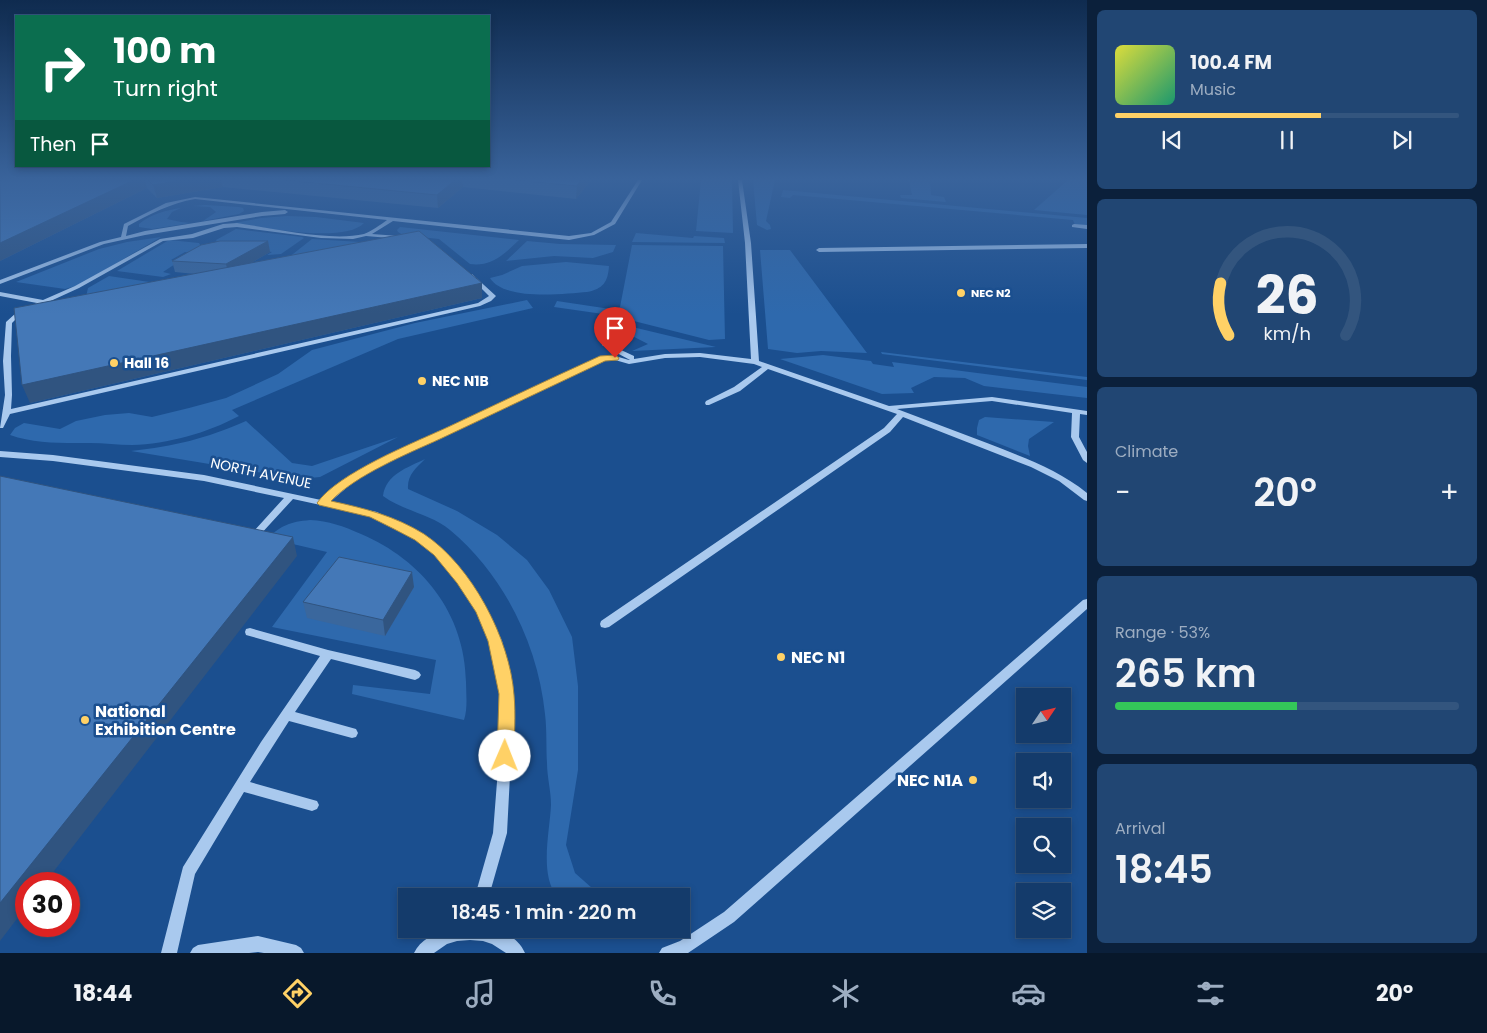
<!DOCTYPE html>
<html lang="en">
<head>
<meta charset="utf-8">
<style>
  :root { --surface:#143b6b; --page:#214673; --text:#f1f3f6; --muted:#9dadc1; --line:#33557e; --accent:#ffd166 }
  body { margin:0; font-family:Poppins,sans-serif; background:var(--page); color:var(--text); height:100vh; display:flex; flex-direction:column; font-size:19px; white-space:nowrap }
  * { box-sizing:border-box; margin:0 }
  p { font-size:16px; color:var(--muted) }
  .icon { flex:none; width:28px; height:28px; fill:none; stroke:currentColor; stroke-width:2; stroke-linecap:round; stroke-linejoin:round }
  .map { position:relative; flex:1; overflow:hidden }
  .panel { display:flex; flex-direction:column; gap:10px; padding:10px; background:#0b203b; width:400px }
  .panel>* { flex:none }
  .hud { position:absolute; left:15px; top:15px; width:475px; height:152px; border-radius:0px; box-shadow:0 2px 8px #0003,0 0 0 1px var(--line); background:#0b6e4f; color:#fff; overflow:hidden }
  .needle { width:32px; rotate:55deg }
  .tools { position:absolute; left:1016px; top:688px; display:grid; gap:10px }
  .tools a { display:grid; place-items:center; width:55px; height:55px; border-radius:0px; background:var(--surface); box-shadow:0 2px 8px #0003,0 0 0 1px var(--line); font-size:25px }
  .speed { position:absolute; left:15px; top:872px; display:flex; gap:10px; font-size:25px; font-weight:700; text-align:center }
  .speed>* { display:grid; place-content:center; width:65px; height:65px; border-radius:50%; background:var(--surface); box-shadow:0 2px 8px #0003,0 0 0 1px var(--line); line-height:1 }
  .speed .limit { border:8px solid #d22; background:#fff; color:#111 }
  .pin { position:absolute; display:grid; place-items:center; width:42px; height:42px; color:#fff; margin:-51px -21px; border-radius:50% 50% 50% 0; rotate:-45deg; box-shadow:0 0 5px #0007 }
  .pin .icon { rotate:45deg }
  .me { position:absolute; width:55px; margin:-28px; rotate:1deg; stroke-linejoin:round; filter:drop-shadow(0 0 4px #0008) }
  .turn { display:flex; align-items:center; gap:18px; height:105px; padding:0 15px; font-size:22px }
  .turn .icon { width:65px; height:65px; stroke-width:2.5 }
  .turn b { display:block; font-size:35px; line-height:42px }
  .then { display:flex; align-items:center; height:48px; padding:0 15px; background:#0003; gap:10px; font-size:19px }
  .big { font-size:38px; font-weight:600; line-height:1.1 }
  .panel .widget { flex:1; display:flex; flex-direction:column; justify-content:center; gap:8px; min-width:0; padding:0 18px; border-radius:8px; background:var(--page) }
  .panel .dial { align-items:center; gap:0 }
  .dial svg { height:130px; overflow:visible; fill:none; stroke:var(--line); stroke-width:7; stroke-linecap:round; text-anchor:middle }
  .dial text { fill:var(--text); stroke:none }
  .song { display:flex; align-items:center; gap:15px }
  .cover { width:60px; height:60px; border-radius:8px; background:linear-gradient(135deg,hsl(60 70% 55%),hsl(160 70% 35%)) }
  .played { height:5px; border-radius:2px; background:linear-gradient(90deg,var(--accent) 60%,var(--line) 60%) }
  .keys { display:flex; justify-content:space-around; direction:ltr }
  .heat { display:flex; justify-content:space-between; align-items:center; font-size:28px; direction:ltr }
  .charge { height:8px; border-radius:4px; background:linear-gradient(90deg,#34c759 53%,var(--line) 0) }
  .trip { position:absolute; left:398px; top:888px; width:292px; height:50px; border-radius:0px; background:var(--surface); box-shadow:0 2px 8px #0003,0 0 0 1px var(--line); font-weight:600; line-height:50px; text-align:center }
  .menu { display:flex; height:80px; justify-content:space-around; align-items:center; background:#08182b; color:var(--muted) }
  .menu .icon { width:35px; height:35px }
  .menu .selected { color:var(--accent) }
  .menu b { font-size:22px; color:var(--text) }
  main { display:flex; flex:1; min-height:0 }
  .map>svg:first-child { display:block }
  .green { fill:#2e69ad }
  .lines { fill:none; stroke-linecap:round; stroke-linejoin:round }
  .minor { fill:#a9c9ee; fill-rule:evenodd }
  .wall { fill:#3a679d }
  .shaded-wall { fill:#305480 }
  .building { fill:#4478b7; stroke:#305480 }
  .route { fill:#ffd166; stroke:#a68842 }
  .poi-dot { fill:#ffd166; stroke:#1b4f8f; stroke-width:2 }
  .labels { text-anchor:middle; stroke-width:5; stroke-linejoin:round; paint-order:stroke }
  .far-poi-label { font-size:11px; font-weight:bold; fill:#fff; stroke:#1b4f8f; text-anchor:start }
  .poi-label { font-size:14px; font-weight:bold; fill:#fff; stroke:#1b4f8f; text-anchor:start }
  .street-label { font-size:14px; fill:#fff; stroke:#1b4f8f }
  .near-poi-label { font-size:16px; font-weight:bold; fill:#fff; stroke:#1b4f8f; text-anchor:start }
</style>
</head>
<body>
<main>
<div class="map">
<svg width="1087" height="953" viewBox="0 0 1087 953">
  <rect width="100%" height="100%" fill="#1b4f8f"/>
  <path class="green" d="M701,180H732L733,233L696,231Z
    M753,180H775L766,221L770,225L771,229L767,230L757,225Z
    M909,180H930L931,195L944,197L946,202L901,198L900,195H912Z
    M1068,180H1087V215L1034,210Z
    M783,190L1087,218V225H1075L1073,220L793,195L790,198L781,197Z
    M205,205L239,207L243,208L244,211L239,214L203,221L216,212L210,207L193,206Z
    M181,208L172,212L167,219L181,222L191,223L152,229L139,227V224C151,214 167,210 181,208Z
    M287,216L316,217L364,223C344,244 262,227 234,223L261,218Z
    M400,227L519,240C504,254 492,267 470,264L439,239L403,235L398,232L397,230Z
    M236,229L302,237L304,238L281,254L267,255L272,252L252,249H221L216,240Z
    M636,233L693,238L694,236L724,238L725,243L632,242Z
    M161,237L79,285L65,289L16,282L99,249L127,242Z
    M312,239L361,242L370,250L279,265Z
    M169,240L199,243L204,252L197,254L185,252L171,260L178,262L163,272L171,274L163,277L117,271Z
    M527,241L560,244L616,245L613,252L593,258L554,256L506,261Z
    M632,245L723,246L725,339L709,340L610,315L554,307L557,301L617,310L620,307Z
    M760,250H790L867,353L821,351L797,353L768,349Z
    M566,262L609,266C608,282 603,289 587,292C563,294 504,301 490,278L502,275L522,266Z
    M109,276L170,285L84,306L88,288Z
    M527,300L533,308L398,339L232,410L239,416C207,433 168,444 132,445C118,445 104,443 90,443C63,443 35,444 10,435L15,428L24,423L60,429L76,421L105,415L129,413L152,417L189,408L226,398L278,374L312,350L415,323Z
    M599,319L716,347L632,351L648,344Z
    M881,352L1087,377V380L882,354Z
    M823,355L871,361L873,364L894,367L892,362L1087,387V398L984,386L965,378L934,377L911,388L914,393L882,394L780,359Z
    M985,417L1054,422L1029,439L1028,446L1030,456L977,435V428L979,420Z
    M246,421L292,463L312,466L398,437L320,477L299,479L131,451C175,446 205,439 246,421Z
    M425,459C416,468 407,475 408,489L457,511L497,535L527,560L549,590L572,637L578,686V770L566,845L575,873L601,896H557C539,875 550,830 551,805C551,791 547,777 547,763C546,747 547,730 545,714C538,645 504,575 450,530C431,514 403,511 383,496C386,474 407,468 425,459Z
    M310,520C329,521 343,526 361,534C422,560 465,613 466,682C466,694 468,707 464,720L352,694L353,685L430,694L436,660L272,627L327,552L267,538C283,525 289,522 310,520Z"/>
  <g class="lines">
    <path class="minor" d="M638,180H642L615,224L594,235L569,240L393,221L372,234L399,236L401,237V239L366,236L353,239L321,238L237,227L224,228L193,238L163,241L79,288L20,315L12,323L11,356L12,395L11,409L478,303L489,296L470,277V275L472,274L496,296L491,301L480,306L10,414L3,428H0L5,395L3,361L6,322L16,313L37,303L0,296V292L43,300L75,286L160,239L192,234L223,224L237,223C271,228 331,242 364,234C372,231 380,225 387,220L195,199C171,203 150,214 128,226L126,236L145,231L262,212L285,210L288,212L285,214L262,216L145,235L104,244L0,284V280L100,242L121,237L124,224L166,203L195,197L569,236L591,233L611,222Z
      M738,180H742L751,243L759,361L889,406L992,397L1087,411V415L1080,414L1079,437L1087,452V463L1083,460L1071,437L1072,413L992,401L897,409C927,420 957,432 987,443C1022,457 1058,469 1087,493V501L1084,500L1059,481L1031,467L903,417L890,432L609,627L605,628L601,627L600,624L601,621L884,428L897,414L768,369L740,391L709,405H706L705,403L706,401L734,387L762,367L754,364L700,357L665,358L629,364L615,360H605L383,464L352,483L330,502L377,512L422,536L441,550L466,576L487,611L502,641L513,694L511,756L507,833L489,896H475L493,833L499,756L501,694L490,641L477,612L458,582L435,554L416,540L371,516L293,499L259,536H253L251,534L253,532L284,498L204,481L53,461L0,457V451L53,455L204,475L321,500L346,479L377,460L601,356H615L629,360H630L602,345V343H606L634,356V359L665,354L700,353L751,359L745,243Z
      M1074,224L1087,225V229L1072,227V225Z
      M1087,244V248L819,252L816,250L819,248Z
      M1087,599V609L734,922L688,953H659L662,948L680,941L724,912L1083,600Z
      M250,628L328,650L415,670L419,672L421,675L419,678L415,680L331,659L295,712L356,729L358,733L356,737L352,738L289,721L250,782L317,801L319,805L317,809L312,811L244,792L195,874L177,953H161L183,867L261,742L320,656L246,635L245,632L246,629Z
      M447,929C473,929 512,923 525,953H506L492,944L483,941L470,940L457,941L447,944L434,953H414C420,940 435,933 447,929Z
      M258,936L296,945L301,948L304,953H264L258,952L249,953H190L193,948L198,945Z"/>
  </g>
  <path class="wall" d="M0,180H591L576,199L463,187L438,208L223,187L157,198L147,188L0,261Z
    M268,241L270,252L251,263L482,283V298L30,403L195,274L175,272L172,261Z
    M414,587L385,636L307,618L303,602Z"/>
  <path class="shaded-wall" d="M134,180H145L147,188L0,261V243Z
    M183,180H221L223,187L157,198L153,185Z
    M455,180H462L463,187L438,208L437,195Z
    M581,180H591L576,199L577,186Z
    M268,241L270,252L229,276L226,264Z
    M482,283V298L30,403L22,385Z
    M293,537L297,556L44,884H26V907L0,941V903Z
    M412,572L414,587L385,636L383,620Z"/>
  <path class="building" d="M0,180H134L0,243Z
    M148,180H183L153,185Z
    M284,180H455L437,195Z
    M515,180H581L577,186Z
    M419,231L482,283L22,385L14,308Z
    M220,241H268L226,264L172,261L201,245Z
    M0,476L293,537L0,903Z
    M339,557L412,572L383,620L303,602Z"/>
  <linearGradient id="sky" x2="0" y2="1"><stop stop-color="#0f2b4f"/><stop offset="0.57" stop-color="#39639b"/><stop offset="1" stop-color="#39639b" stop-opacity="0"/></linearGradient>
  <rect width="1087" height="314" fill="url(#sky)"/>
  <path class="route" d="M615,355L619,358L618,360L605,361C550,387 495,413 440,439C407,454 356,475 331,501C364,508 395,516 424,534C472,566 510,639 514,695C516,716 514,736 514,756L511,761L505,764L500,761L497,756L499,694L488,641L476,612L457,583L434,555L415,540L394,529L370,517L319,505L317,503C338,473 413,443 448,427C499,403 549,379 600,356Z"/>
  <g class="poi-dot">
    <circle cx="961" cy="293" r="5"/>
    <circle cx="114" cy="363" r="5"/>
    <circle cx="422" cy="381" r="5"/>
    <circle cx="781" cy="657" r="5"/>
    <circle cx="85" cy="720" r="5"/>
    <circle cx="973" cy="780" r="5"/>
  </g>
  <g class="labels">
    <g class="far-poi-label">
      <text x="971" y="297">NEC N2</text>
    </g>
    <g class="poi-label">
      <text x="124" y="368">Hall 16</text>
      <text x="432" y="386">NEC N1B</text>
    </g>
    <g class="street-label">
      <text transform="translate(261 473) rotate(12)" y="5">NORTH AVENUE</text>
    </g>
    <g class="near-poi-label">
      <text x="791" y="663">NEC N1</text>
      <text x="95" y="717">National<tspan x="95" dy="18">Exhibition Centre</tspan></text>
      <text x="963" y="786" text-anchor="end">NEC N1A</text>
    </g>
  </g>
</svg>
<div class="tools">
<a><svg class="needle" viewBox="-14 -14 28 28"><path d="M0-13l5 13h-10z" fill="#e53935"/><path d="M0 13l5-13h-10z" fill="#9dadc1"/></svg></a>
<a><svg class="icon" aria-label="sound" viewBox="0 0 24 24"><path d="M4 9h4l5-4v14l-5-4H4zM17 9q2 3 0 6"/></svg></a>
<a><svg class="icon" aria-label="search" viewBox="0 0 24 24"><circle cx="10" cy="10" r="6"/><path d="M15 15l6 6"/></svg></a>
<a><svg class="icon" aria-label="layers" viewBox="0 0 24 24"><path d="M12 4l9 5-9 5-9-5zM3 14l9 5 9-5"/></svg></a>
</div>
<div class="speed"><div class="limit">30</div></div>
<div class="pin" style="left:615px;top:358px;background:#d93025"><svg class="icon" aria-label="arrive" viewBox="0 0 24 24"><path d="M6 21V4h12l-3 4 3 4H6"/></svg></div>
<svg class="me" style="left:505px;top:756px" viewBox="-20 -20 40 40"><circle r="19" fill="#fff"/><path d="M0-13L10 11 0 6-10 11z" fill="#ffd166"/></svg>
<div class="trip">18:45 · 1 min · 220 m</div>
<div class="hud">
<div class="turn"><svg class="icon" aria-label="right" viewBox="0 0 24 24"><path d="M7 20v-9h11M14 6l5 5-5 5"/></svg><div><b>100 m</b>Turn right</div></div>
<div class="then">Then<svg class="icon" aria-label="arrive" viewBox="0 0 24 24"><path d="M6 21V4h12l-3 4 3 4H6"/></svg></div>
</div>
</div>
<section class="panel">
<div class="widget">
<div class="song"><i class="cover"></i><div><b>100.4 FM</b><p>Music</p></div></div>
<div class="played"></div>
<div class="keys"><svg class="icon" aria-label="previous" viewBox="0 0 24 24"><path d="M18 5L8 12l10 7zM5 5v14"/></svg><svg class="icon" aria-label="pause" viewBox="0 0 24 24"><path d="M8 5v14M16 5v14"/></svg><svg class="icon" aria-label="next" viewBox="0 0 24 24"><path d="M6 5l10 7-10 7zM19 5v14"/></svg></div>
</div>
<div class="widget dial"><svg viewBox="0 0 100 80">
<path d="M14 69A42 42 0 1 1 86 69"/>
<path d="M14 69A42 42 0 0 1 9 37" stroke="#ffd166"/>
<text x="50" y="56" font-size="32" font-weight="700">26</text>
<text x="50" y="72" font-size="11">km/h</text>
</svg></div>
<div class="widget"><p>Climate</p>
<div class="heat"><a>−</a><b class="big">20°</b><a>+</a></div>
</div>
<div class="widget"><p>Range · 53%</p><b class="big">265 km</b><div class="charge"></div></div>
<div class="widget"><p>Arrival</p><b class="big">18:45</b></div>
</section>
</main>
<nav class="menu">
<b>18:44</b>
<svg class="icon selected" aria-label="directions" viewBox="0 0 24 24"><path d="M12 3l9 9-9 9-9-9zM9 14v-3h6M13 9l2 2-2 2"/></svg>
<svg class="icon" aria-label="music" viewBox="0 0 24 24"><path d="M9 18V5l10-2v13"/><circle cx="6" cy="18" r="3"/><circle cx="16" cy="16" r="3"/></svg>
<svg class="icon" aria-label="phone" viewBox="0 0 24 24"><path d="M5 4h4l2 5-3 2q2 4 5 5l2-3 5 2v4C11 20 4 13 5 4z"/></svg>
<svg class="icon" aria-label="climate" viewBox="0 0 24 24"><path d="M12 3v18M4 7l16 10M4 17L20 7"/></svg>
<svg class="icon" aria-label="car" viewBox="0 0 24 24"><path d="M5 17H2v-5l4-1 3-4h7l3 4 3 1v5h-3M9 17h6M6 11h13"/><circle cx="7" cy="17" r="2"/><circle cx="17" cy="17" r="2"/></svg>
<svg class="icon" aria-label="filters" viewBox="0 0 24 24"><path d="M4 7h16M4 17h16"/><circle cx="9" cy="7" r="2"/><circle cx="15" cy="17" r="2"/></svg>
<b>20°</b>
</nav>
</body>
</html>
